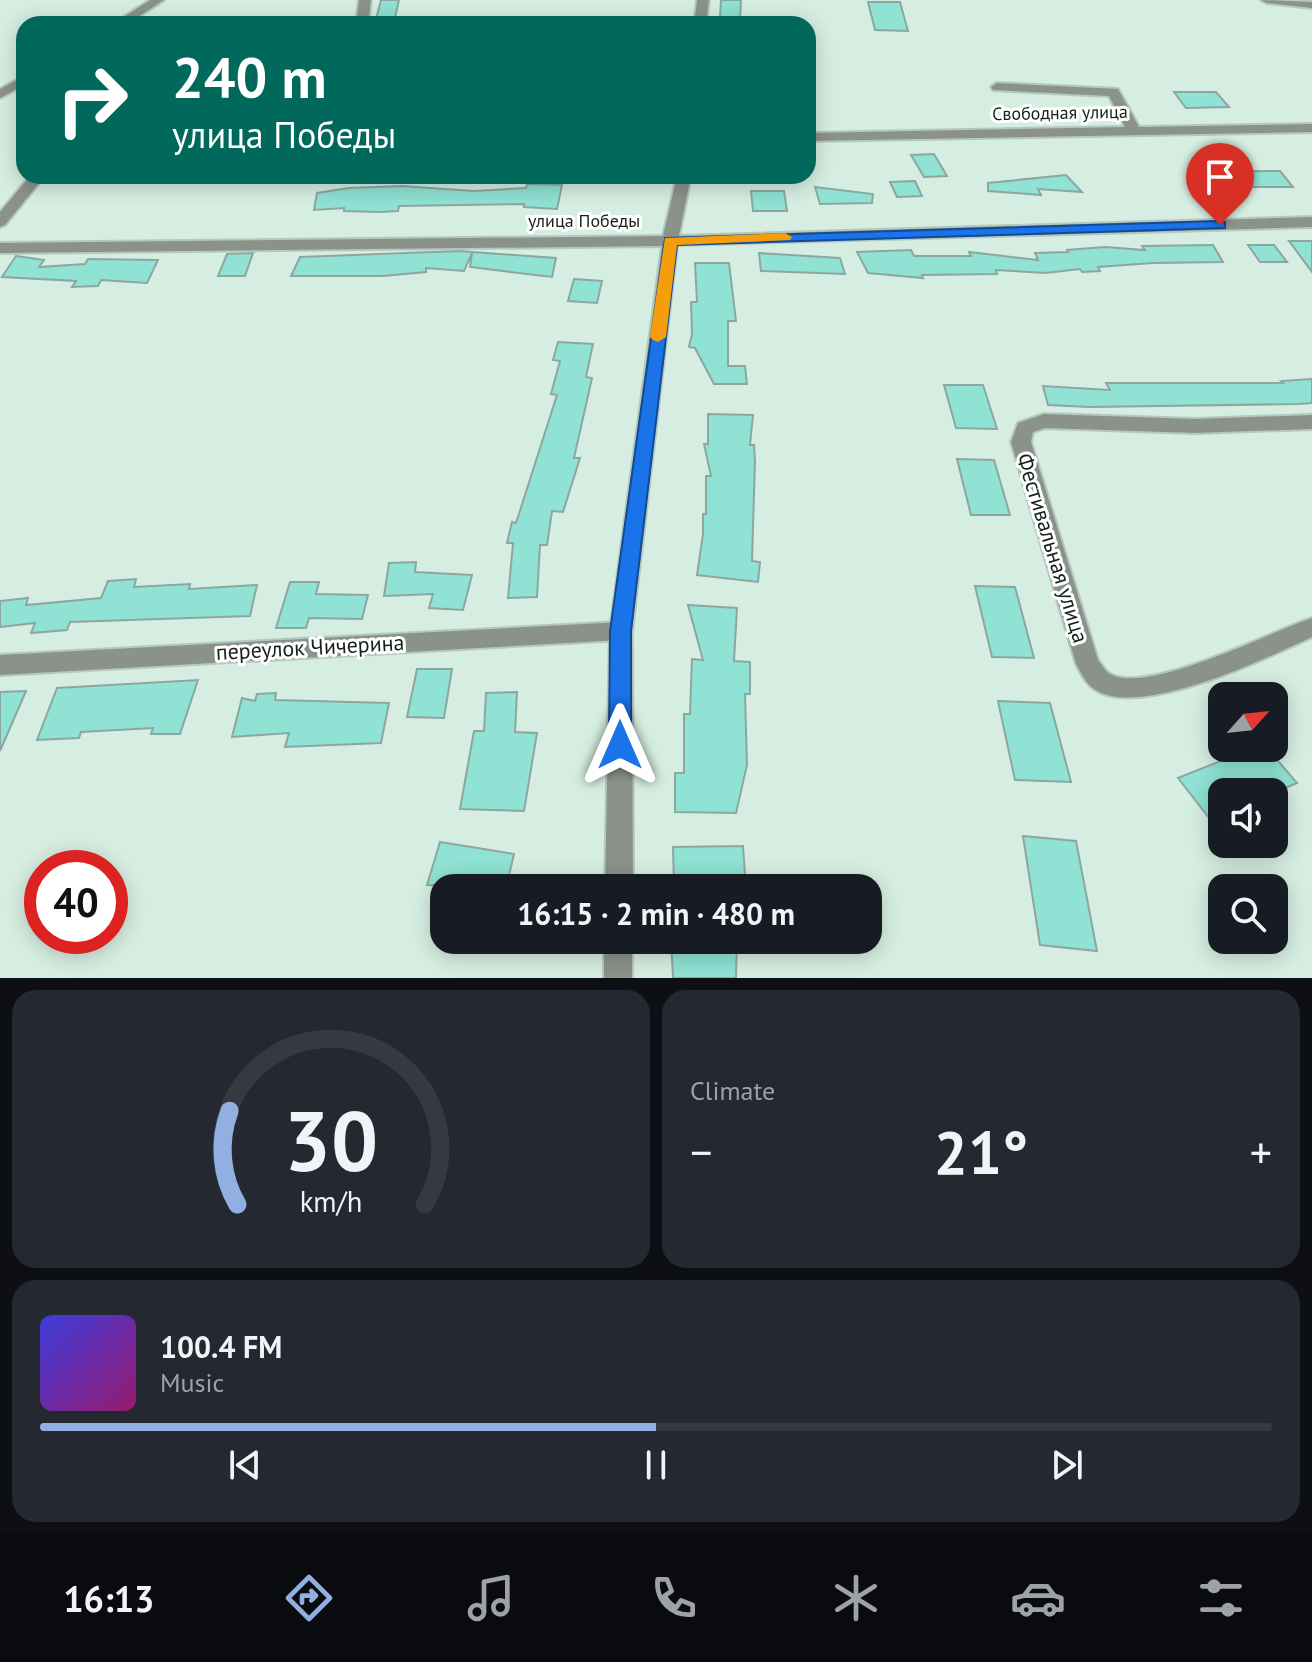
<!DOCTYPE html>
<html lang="en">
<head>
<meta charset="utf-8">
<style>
  :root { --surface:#171b24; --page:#242831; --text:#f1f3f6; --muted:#9ea1a6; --line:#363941; --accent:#92afe2 }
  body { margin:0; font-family:"PT Sans",sans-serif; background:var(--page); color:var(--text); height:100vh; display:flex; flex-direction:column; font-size:30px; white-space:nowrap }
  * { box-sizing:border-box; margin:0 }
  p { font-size:26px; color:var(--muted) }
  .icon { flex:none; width:44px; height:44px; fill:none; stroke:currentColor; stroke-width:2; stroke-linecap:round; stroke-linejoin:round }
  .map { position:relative; height:978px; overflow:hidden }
  .side { display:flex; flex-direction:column; gap:12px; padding:12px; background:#0d0f14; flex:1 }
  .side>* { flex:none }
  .guide { position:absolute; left:16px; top:16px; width:800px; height:168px; border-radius:24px; box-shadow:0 4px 20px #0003; background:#00695c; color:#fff; overflow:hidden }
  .needle { width:52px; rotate:63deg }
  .buttons { position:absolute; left:1208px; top:682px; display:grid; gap:16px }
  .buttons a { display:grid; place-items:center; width:80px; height:80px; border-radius:16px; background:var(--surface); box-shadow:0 4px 20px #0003; font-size:40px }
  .speed { position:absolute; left:24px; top:850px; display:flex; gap:16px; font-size:40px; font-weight:700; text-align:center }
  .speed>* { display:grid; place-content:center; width:104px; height:104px; border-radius:50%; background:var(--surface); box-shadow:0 4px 20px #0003; line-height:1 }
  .speed .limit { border:12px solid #d22; background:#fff; color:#111 }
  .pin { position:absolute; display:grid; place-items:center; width:68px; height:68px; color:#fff; margin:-82px -34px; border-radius:50% 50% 50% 0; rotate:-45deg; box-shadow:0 0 8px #0007 }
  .pin .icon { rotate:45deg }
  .me { position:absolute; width:88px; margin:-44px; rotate:0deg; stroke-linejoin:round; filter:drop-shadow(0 0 6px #0008) }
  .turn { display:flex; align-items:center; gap:28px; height:168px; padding:0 24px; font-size:36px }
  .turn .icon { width:104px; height:104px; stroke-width:2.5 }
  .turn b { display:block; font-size:56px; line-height:68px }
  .big { font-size:60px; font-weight:600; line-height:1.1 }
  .side .widget { flex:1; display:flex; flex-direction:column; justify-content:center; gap:12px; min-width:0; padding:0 28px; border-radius:24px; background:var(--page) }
  .side .dial { align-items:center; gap:0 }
  .dial svg { height:208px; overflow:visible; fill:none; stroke:var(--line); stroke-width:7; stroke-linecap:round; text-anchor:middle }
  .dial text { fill:var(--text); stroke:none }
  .song { display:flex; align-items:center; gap:24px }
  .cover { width:96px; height:96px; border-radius:12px; background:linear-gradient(135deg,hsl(240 70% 55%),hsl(320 70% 35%)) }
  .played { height:8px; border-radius:4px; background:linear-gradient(90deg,var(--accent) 50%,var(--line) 50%) }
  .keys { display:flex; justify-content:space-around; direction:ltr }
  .heat { display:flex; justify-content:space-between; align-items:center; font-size:44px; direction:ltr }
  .side .tiles { flex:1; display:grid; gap:12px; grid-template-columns:1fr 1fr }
  .widget:last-child { grid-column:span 2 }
  .trip { position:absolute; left:430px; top:874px; width:452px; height:80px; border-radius:24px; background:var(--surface); box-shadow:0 4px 20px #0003; font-weight:600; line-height:80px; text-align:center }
  .tab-bar { display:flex; height:128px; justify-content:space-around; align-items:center; background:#090b0e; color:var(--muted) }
  .tab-bar .icon { width:56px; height:56px }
  .tab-bar .on { color:var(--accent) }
  .tab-bar b { font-size:36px; color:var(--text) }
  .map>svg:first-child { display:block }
  .building { fill:#8fe2d4; stroke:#8ca7a2; stroke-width:2 }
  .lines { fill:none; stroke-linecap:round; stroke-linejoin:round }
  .minor-casing { stroke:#b4c9be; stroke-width:4 }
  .tertiary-casing { stroke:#b4c9be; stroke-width:4 }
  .minor { fill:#8b928a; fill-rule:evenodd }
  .tertiary { fill:#8b928a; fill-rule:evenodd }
  .route { fill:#1a73e8; stroke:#114b97; stroke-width:2 }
  .slow { fill:#f59e0b }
  .labels { text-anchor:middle; stroke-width:6; stroke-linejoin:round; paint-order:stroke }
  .far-street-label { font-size:18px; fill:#17201c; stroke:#fff }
  .street-label { font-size:22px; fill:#17201c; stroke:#fff }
</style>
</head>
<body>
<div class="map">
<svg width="1312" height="978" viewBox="0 0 1312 978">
  <rect width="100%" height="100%" fill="#d6eee1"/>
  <path class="building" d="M381,0H399L394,22L375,23Z
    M721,0H741L740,19L720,18Z
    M868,2H900L908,31L875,30Z
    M1174,92H1216L1229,107L1186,108Z
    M934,154L947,176L924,177L911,155Z
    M1280,171L1293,187H1206L1194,172Z
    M1066,175L1082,192L1038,189L1041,195L988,191V183Z
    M915,181L922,196L897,197L890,182Z
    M527,184L562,185L557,209L524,207V204L399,206L398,211L380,212L344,211V208L314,210L317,193L349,188L402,186L474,191L526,188Z
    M815,187L873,194L872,203L820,204Z
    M751,191H784L787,211H753Z
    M1289,241H1312V272Z
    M1213,245L1223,262L1153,263L1098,267L1100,271L1082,272L1080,269L1045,273L996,270L997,274L922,275L923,278L868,273L857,252L911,250L914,256H971L969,252L1038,260L1035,253L1068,252L1067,250L1105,247L1145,250L1142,246Z
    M1248,245H1274L1287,262H1260Z
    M459,251L556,258L552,277L470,267L472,253L464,271L426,268V272L383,276H291L300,257Z
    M253,253L245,276H218L227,254Z
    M759,253L840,258L845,274L761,271Z
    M16,256L44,260L39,267L85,264L88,259L158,260L147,283L101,280L98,286L72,287L76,281L2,277Z
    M695,263H729L736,321H728V366H745L747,384H714L695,348L689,347L692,334L691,302H697Z
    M574,279L602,281L597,303L568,301Z
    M558,342L593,344L586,377L592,378L574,458H580L563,512L552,511L547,545H540L537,597L508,598L513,543H507L512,522L516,523L557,395L551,394L560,361L553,360Z
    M1312,379V403L1298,404L1090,407L1048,405L1043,386L1110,390L1106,383H1283L1281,381Z
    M944,385H983L997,429L956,428Z
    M708,414L753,415L750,445H754L755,461L752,561L760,562L758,582L697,575L703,534V514H706V476H711L704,444H708Z
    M957,459L994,460L1010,515H971Z
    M416,562L415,572L472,575L463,610L429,608L433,594L384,596L389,563Z
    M136,579L134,587L190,584L189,589L257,585L250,616L70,622L67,630L31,633L35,623L0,627V601L28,598L26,605L101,598L108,581Z
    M290,582H319L316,594L368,595L362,619L309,618L306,628H276Z
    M975,586L1015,587L1034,658L992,657Z
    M688,605L737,608L734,661L750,662V694H745L747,765L736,813L675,812V773H684V714H690L692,659L703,660Z
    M417,669H452L444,718L407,717Z
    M198,680L180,734H151L153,728L81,732L79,738L37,740L57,688Z
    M26,691L0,751V692Z
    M517,692L515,732L537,733L524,811L460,809L474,731H484L486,693Z
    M276,693L275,700L389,703L381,743L285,747L289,733L232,737L242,698L255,701L257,694Z
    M998,701L1050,703L1071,782L1015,780Z
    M1253,748H1267L1297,783L1276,792H1222V814L1210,819L1178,778Z
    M1023,836L1076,841L1097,951L1040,945Z
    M440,842L514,854L506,888L427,885Z
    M743,846L746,888H674L673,847Z
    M671,940H737L736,978H673Z"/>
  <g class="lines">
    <g class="minor-casing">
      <path id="minor" d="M150,0H164L127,24H113Z
        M359,0H371L368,24H356Z
        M1261,0L1312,2V8L1267,3Z
        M24,76V85L0,98V89Z
        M997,83L1118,89L1139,127L1312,124V132L808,141V133L1125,127L1109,96L993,90L991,87Z
        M30,176H45L5,225L0,227V212Z
        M1044,414L1195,419L1312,415V429L1195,433L1045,428L1033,432L1031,442L1098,660C1102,665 1106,672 1110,674C1148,695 1272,631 1312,618V637C1267,658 1138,720 1094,689C1086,684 1081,673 1076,664L1011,442L1018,423Z
        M621,622L629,624L632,631L629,638L621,640L0,675V655Z"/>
    </g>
    <g class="tertiary-casing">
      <path id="tertiary" d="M697,0H709L706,24H694Z
        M677,176H691L679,236L1312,217V227L677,245L632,631L633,888H605L610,631L662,246L0,253V243L663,236Z
        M604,940H632V978H604Z"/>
    </g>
    <use href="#minor" class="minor"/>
    <use href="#tertiary" class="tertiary"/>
  </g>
  <path class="route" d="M1220,221L1225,222V228L677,245L631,631V745L628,752L620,755L612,752L609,745L610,631L665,238Z"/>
  <path class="slow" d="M785,233L792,237L790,240L677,245L666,337L658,342L653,340L650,337L665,238Z"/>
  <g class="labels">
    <g class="far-street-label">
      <text transform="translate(1060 113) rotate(-1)" y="6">Свободная улица</text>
      <text x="584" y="227">улица Победы</text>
    </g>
    <g class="street-label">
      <text transform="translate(1053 548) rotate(73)" y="8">Фестивальная улица</text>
      <text transform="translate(310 647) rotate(-3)" y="8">переулок Чичерина</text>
    </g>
  </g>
</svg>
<div class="buttons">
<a><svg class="needle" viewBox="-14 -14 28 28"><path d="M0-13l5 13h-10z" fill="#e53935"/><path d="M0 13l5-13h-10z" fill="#9ea1a6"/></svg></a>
<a><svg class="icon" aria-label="sound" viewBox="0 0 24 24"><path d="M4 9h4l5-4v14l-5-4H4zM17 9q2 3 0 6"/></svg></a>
<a><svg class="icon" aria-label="search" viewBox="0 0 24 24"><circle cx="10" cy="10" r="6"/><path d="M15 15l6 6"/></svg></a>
</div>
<div class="speed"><div class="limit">40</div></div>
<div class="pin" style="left:1220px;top:225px;background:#d93025"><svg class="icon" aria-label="arrive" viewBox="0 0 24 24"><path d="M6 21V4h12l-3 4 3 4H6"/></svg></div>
<svg class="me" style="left:620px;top:745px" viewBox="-20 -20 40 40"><path d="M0-17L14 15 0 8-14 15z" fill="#1a73e8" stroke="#fff" stroke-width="4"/></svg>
<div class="trip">16:15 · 2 min · 480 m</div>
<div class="guide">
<div class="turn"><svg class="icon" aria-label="right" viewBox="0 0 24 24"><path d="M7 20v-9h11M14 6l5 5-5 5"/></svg><div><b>240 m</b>улица Победы</div></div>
</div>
</div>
<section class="side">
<div class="tiles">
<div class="widget dial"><svg viewBox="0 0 100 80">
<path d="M14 69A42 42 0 1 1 86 69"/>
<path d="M14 69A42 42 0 0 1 11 33" stroke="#92afe2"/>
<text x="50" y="56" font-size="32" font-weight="700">30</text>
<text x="50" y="72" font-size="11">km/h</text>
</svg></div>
<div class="widget"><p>Climate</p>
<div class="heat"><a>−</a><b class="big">21°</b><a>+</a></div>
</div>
<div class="widget">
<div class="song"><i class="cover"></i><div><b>100.4 FM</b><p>Music</p></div></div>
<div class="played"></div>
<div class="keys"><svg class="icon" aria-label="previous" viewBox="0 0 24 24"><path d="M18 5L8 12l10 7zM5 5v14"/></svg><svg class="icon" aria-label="pause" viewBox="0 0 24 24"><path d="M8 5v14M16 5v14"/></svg><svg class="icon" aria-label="next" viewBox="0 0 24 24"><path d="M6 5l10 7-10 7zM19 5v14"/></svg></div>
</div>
</div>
</section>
<nav class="tab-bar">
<b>16:13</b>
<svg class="icon on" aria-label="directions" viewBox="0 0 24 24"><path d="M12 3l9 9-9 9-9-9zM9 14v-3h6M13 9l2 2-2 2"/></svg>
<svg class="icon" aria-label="music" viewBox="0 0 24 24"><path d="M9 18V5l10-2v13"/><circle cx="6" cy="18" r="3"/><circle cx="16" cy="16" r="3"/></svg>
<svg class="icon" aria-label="phone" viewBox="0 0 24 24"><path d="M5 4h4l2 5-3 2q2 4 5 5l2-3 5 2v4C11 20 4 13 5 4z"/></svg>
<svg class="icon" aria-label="climate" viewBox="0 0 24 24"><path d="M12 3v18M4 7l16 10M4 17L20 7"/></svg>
<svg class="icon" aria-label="car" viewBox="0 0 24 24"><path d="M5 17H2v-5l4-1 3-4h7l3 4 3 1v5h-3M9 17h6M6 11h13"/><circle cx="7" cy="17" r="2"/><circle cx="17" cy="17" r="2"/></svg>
<svg class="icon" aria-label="filters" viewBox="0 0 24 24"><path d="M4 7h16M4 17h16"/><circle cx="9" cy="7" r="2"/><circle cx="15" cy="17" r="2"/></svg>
</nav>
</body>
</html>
